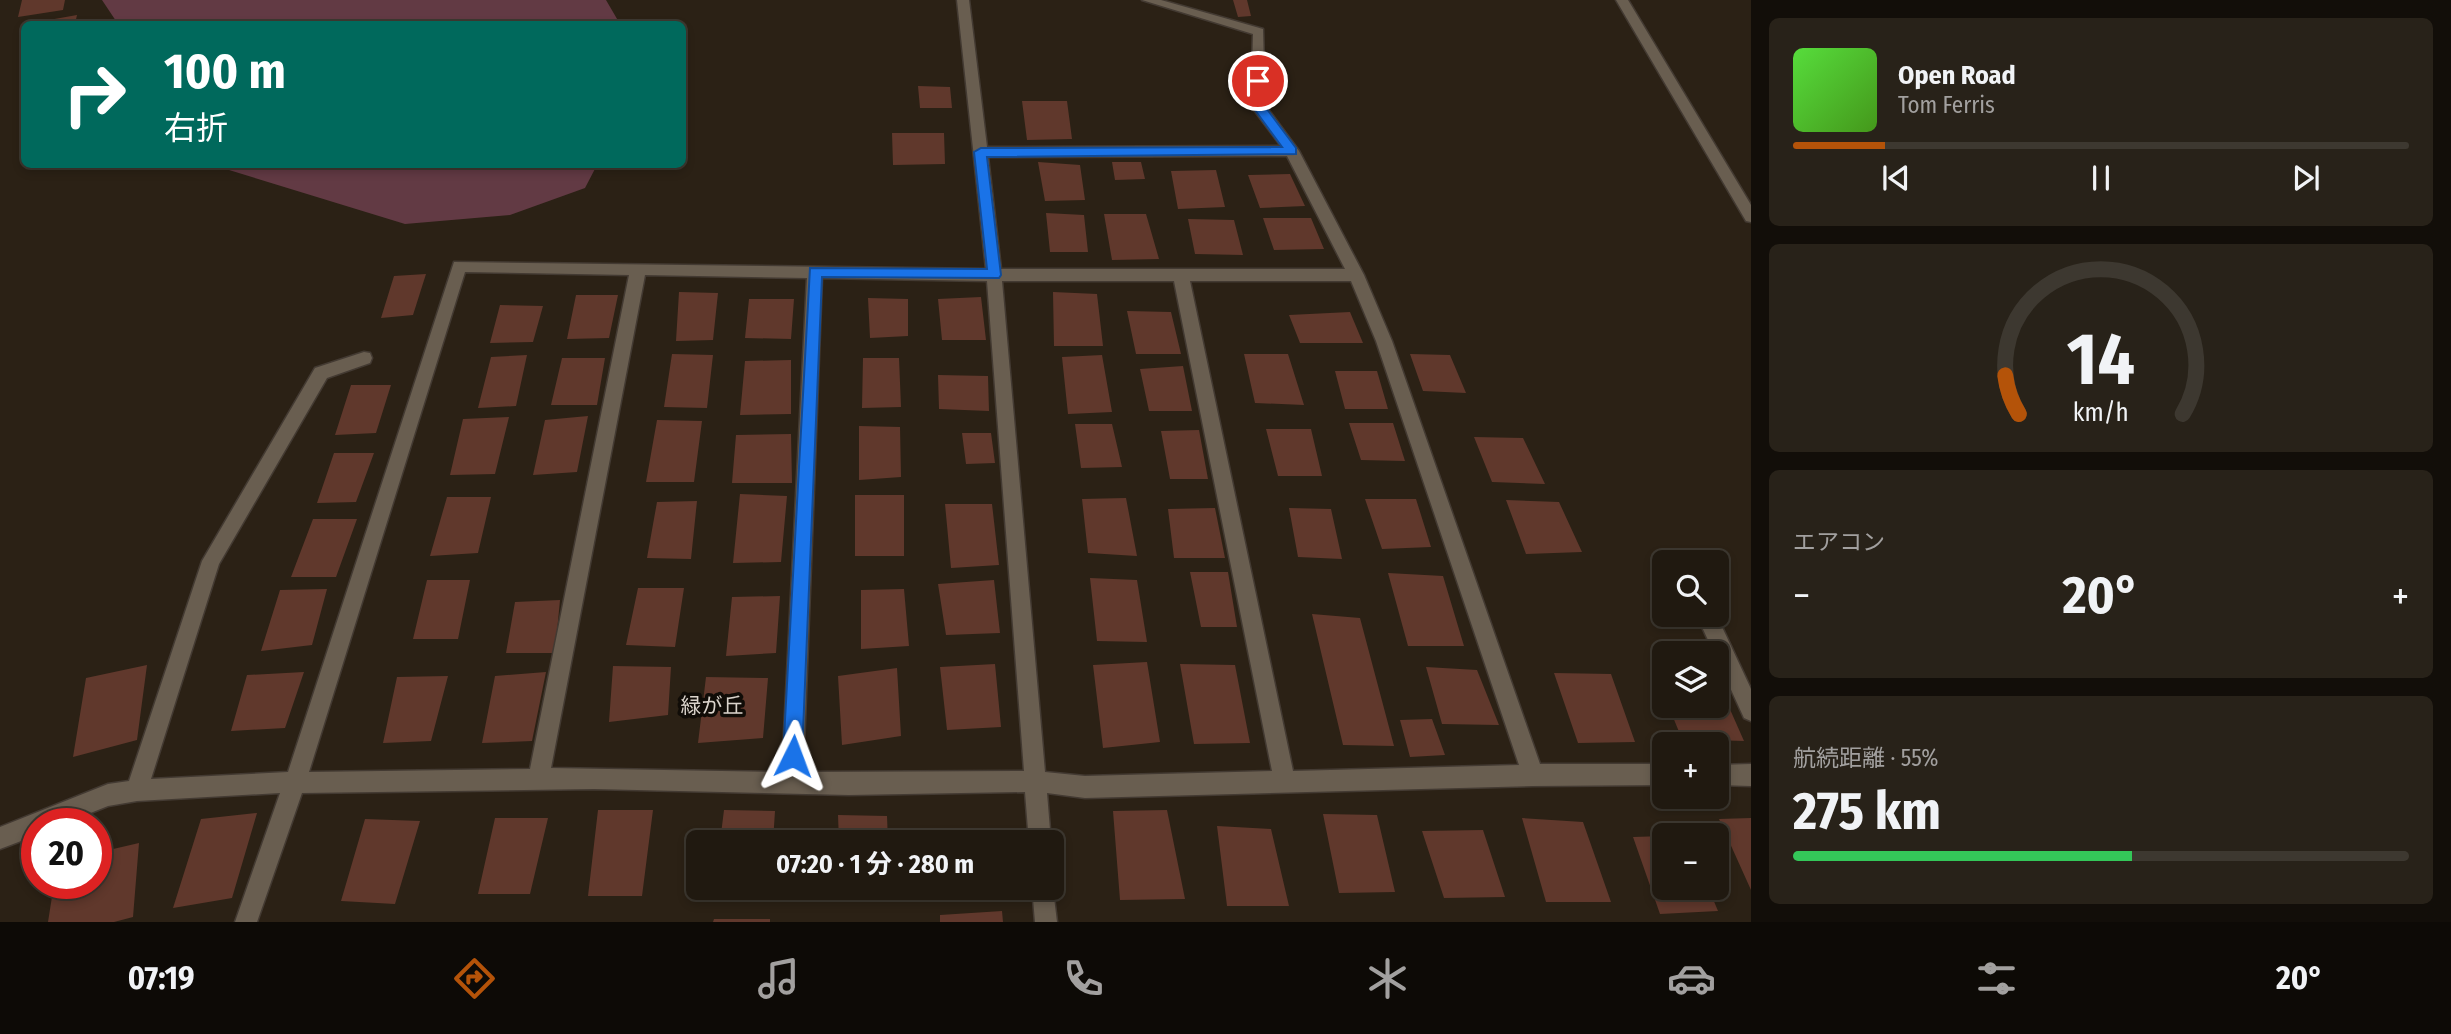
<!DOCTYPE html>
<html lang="ja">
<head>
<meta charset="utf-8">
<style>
  :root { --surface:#201910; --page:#282219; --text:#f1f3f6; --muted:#a2a09f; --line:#3d3830; --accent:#b45309 }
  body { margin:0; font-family:"Fira Sans Condensed","Noto Sans JP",sans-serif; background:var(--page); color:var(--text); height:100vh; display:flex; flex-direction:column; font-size:26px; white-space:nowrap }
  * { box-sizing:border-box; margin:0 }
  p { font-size:23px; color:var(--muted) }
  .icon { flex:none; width:38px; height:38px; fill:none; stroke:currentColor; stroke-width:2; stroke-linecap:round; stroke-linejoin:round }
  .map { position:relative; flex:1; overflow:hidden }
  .panel { display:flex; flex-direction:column; gap:18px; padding:18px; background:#120e09; width:700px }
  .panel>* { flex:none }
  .guide { position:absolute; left:21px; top:21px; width:665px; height:147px; border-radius:10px; box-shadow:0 4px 10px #0003,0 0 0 2px var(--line); background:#00695c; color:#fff; overflow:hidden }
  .tools { position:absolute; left:1652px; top:550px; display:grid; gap:14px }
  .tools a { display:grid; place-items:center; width:77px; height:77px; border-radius:10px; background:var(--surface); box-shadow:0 4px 10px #0003,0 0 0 2px var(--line); font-size:35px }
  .speed { position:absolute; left:21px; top:808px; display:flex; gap:14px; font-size:35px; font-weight:700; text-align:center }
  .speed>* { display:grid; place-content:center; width:91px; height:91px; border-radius:50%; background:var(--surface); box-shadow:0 4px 10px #0003,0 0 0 2px var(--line); line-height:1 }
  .speed .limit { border:10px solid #d22; background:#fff; color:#111 }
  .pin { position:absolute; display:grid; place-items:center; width:60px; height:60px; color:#fff; margin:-30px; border:4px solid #fff; border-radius:50%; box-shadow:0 2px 7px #0007 }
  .me { position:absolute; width:77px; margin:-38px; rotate:3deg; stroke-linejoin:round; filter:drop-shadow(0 0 5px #0008) }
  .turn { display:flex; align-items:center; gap:24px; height:147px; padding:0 28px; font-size:32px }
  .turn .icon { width:91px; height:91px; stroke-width:2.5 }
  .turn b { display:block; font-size:49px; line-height:60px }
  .big { font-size:52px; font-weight:700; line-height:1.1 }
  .panel .tile { flex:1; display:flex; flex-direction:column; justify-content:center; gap:10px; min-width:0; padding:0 24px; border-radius:10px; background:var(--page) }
  .panel .dial { align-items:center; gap:0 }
  .dial svg { height:182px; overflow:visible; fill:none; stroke:var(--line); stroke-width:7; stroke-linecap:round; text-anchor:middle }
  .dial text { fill:var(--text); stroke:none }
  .song { display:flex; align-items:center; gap:21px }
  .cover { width:84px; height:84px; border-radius:10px; background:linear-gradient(135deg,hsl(110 70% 55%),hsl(100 70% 35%)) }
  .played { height:7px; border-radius:4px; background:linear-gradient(90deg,var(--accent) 15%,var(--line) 15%) }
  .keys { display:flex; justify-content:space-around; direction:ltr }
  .heat { display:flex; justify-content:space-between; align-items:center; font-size:38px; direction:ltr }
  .charge { height:10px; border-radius:5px; background:linear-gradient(90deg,#34c759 55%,var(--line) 0) }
  .trip { position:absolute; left:686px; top:830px; width:378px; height:70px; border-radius:10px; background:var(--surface); box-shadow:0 4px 10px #0003,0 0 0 2px var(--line); font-weight:700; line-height:70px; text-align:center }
  .menu { display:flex; height:112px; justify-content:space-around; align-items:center; background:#0d0a06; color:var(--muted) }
  .menu .icon { width:49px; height:49px }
  .menu .current { color:var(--accent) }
  .menu b { font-size:32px; color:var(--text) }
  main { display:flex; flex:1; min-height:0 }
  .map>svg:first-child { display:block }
  .green { fill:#623a44 }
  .building { fill:#60382c }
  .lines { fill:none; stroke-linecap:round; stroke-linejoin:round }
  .minor-casing { stroke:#433a32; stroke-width:3 }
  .minor { fill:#695e50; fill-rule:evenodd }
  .route { fill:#1a73e8; stroke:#114b97; stroke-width:2 }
  .labels { text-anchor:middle; stroke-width:7; stroke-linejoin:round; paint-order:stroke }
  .neighbourhood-label { font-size:21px; fill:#dad3cb; stroke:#100c07 }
</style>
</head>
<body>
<main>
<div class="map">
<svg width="1751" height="922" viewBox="0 0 1751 922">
  <rect width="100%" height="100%" fill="#2b2115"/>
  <path class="green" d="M102,0H606L620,24H118Z
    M225,165H597L585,188L510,215L405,224L229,170Z"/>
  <path class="building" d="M22,0H65L63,10L18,17Z
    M1233,0H1247L1251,16L1238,17Z
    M77,15L75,24H32V23Z
    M918,86L950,87L952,108H920Z
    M1022,101H1067L1072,139L1027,140Z
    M892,133H944L945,164L893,165Z
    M1038,162L1080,165L1085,200L1045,201Z
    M1112,162H1141L1145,179L1115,180Z
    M1216,170L1225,207L1178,209L1171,171Z
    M1290,174L1305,206L1260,208L1248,175Z
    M1046,213L1084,215L1088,252H1050Z
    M1104,214H1146L1159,259L1112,260Z
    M1263,218H1311L1324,249L1274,250Z
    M1188,219L1234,220L1243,255L1195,254Z
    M426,274L413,315L381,318L394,276Z
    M679,292L718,293L713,340L676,341Z
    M1053,292L1097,294L1103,346H1054Z
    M576,295H618L609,338L567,339Z
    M981,297L986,340H942L938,299Z
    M868,298L908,299V336L870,338Z
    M749,299H794L791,339L745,338Z
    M500,305L543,306L533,342L490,343Z
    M1127,311L1171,312L1181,354H1136Z
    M1350,312L1363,343H1300L1289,315Z
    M672,354L713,355L707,408L664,407Z
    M1244,354H1288L1304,405L1255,403Z
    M1410,354L1450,355L1466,393L1423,391Z
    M527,355L516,406L478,408L491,357Z
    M1102,355L1112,412L1068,414L1062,357Z
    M562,358H605L597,405H551Z
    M863,358H899L901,407L862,408Z
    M791,360V414L740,415L745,361Z
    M1183,366L1192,411H1149L1140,369Z
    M1335,371H1377L1388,409H1345Z
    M938,375L988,376L989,411L939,409Z
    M351,385H391L376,433L335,435Z
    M588,416L577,472L533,475L545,420Z
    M509,417L495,474L450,475L463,419Z
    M657,420L702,421L694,482H646Z
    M1349,423H1393L1405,461L1361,460Z
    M1075,424H1112L1122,467L1081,468Z
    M859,426L900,427L901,477L859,480Z
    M1266,429H1311L1322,476H1278Z
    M1199,430L1208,479H1170L1161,431Z
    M962,433H991L995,463L966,464Z
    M791,434L792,483H732L736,435Z
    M1474,437L1523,438L1545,484L1492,482Z
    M334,453H374L356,502L317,503Z
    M740,494L787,496L781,562L733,563Z
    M855,495H904V556H855Z
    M447,497H491L478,553L430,556Z
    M1126,498L1137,556L1088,553L1082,499Z
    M1365,499H1416L1431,547L1382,549Z
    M1506,500L1559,502L1582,552L1526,554Z
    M697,501L691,559L647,558L657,502Z
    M945,504H992L999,565L951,568Z
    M1215,508L1225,558H1174L1168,509Z
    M1289,508L1331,509L1342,559L1298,557Z
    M313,519H357L336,577H291Z
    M1190,572H1228L1237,627H1201Z
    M1388,573L1443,576L1464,646H1408Z
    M1090,578L1137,580L1147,642L1097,641Z
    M427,580H470L458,639H413Z
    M994,580L1000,633L946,635L938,584Z
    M638,588H684L675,647L626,645Z
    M327,589L312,645L261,651L280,590Z
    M904,589L909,646L861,649V590Z
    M780,596L776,653L726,656L732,597Z
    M560,600L555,653H506L515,602Z
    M1312,614L1360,618L1394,746L1343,745Z
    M1147,662L1160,742L1103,748L1093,665Z
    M995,664L1001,727L947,730L940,667Z
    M1180,664L1235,665L1250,743L1194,744Z
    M147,665L137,740L73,757L86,678Z
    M1652,665H1664V696Z
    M613,666L671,667L668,715L609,722Z
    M1426,667L1477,670L1499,725L1442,724Z
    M897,668L901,736L842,745L838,676Z
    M304,672L285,728L231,731L247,675Z
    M546,672L532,741L482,743L495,676Z
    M1554,673L1611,674L1635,742L1578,743Z
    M448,676L431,741L383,743L397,677Z
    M706,677L768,678L763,738L698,743Z
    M1717,680L1744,741L1682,739L1668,705H1717Z
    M1432,719L1445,755L1410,757L1400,720Z
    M598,810H653L642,896H588Z
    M724,810L775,811L773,842H720Z
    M1167,810L1185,899L1120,900L1113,811Z
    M257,813L232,898L173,908L201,819Z
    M1323,814L1377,815L1395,892L1339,893Z
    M838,815L887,816L888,842H839Z
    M495,818H548L530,894H478Z
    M1522,818L1583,822L1611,902H1546Z
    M1751,818V890L1719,819Z
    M365,819L420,821L395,904L341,901Z
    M1217,826L1271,829L1289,906H1227Z
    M1483,830L1505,897L1444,898L1422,831Z
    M1664,836V887H1708L1718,911L1660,914L1633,837Z
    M139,843L133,917L114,922H48L54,884H96V853Z
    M715,887H770L769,896L714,897Z
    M841,887H888V892L842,891Z
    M1002,911L1003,922H940V915Z
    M714,919H770V922H713Z"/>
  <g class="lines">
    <g class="minor-casing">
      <path id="minor" d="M957,0H969L987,147L1281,146L1251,106L1253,34L1142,0H1161L1263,29L1265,105L1299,151L1364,275L1392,341L1540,764H1664V785L1533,786L1085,798L1047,793L1051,842H1029L1025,792L849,795L594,789L302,793L257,922H235L280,793L137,801L108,806L63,824H37V835L0,849V827L108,784L129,781L202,561L315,368L364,352L370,353L372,358L370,363L327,378L219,564L151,779L288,772L454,262L986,269ZM1287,156L1345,269H1001L988,157ZM465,272L629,275L530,769L309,772ZM645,275L807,278L782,772L551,768ZM822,278L987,281L1024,771L803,772ZM1002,281H1174L1272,771L1085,776L1045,772ZM1190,281H1351L1376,341L1519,765L1293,771Z
        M1616,0H1628L1751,205V222L1746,221Z
        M1696,614H1716L1751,689V721L1744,718L1717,659V653H1714Z
        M1751,764V786L1717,785V765Z
        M1052,881L1057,922H1035L1032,887H1052Z"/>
    </g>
    <use href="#minor" class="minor"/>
  </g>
  <path class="route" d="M1258,77L1264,81V105L1296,148V154L987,157L1001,275L999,278L822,277L802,756L799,762L793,765L786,762L783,756L810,268L987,269L974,152L981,148L1282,147L1252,106V81Z"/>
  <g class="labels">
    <g class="neighbourhood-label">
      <text x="712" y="713">緑が丘</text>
    </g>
  </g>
</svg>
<div class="tools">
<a><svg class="icon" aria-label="search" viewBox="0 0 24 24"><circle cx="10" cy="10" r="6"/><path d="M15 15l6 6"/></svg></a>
<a><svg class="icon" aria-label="layers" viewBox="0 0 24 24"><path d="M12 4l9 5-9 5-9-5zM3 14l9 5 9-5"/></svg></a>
<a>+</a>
<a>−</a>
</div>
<div class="speed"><div class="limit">20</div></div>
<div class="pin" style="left:1258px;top:81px;background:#d93025"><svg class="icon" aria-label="arrive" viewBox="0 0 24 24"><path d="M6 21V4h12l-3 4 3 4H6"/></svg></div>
<svg class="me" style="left:793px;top:756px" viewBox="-20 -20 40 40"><path d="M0-17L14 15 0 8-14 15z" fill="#1a73e8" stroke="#fff" stroke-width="4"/></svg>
<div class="trip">07:20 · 1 分 · 280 m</div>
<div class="guide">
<div class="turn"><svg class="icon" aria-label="right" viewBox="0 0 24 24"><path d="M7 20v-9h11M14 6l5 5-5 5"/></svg><div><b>100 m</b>右折</div></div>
</div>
</div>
<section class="panel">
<div class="tile">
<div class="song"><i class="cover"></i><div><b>Open Road</b><p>Tom Ferris</p></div></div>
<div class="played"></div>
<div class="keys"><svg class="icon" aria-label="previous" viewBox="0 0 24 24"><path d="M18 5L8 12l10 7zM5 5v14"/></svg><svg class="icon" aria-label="pause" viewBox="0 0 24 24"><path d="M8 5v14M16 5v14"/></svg><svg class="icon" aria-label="next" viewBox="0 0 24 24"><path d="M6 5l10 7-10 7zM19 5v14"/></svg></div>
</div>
<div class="tile dial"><svg viewBox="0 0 100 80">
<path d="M14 69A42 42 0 1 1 86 69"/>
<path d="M14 69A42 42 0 0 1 8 52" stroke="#b45309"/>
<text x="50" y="56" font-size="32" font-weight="700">14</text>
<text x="50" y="72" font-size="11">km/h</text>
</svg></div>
<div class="tile"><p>エアコン</p>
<div class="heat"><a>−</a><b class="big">20°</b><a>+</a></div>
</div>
<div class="tile"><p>航続距離 · 55%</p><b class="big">275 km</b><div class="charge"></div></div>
</section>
</main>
<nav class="menu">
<b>07:19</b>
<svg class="icon current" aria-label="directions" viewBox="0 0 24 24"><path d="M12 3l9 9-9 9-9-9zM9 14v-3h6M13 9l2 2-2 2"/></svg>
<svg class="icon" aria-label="music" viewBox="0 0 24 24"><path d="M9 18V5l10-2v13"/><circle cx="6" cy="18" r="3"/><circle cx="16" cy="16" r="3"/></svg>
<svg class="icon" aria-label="phone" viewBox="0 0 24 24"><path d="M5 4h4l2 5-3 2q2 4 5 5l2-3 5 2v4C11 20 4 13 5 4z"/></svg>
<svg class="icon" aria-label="climate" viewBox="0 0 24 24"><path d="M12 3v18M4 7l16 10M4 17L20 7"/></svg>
<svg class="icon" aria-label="car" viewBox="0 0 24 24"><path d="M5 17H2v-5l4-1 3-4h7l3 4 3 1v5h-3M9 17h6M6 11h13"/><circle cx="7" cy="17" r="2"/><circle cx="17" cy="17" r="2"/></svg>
<svg class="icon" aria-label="filters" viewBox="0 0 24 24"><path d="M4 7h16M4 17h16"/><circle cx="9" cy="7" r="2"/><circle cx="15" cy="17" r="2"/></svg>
<b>20°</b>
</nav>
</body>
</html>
